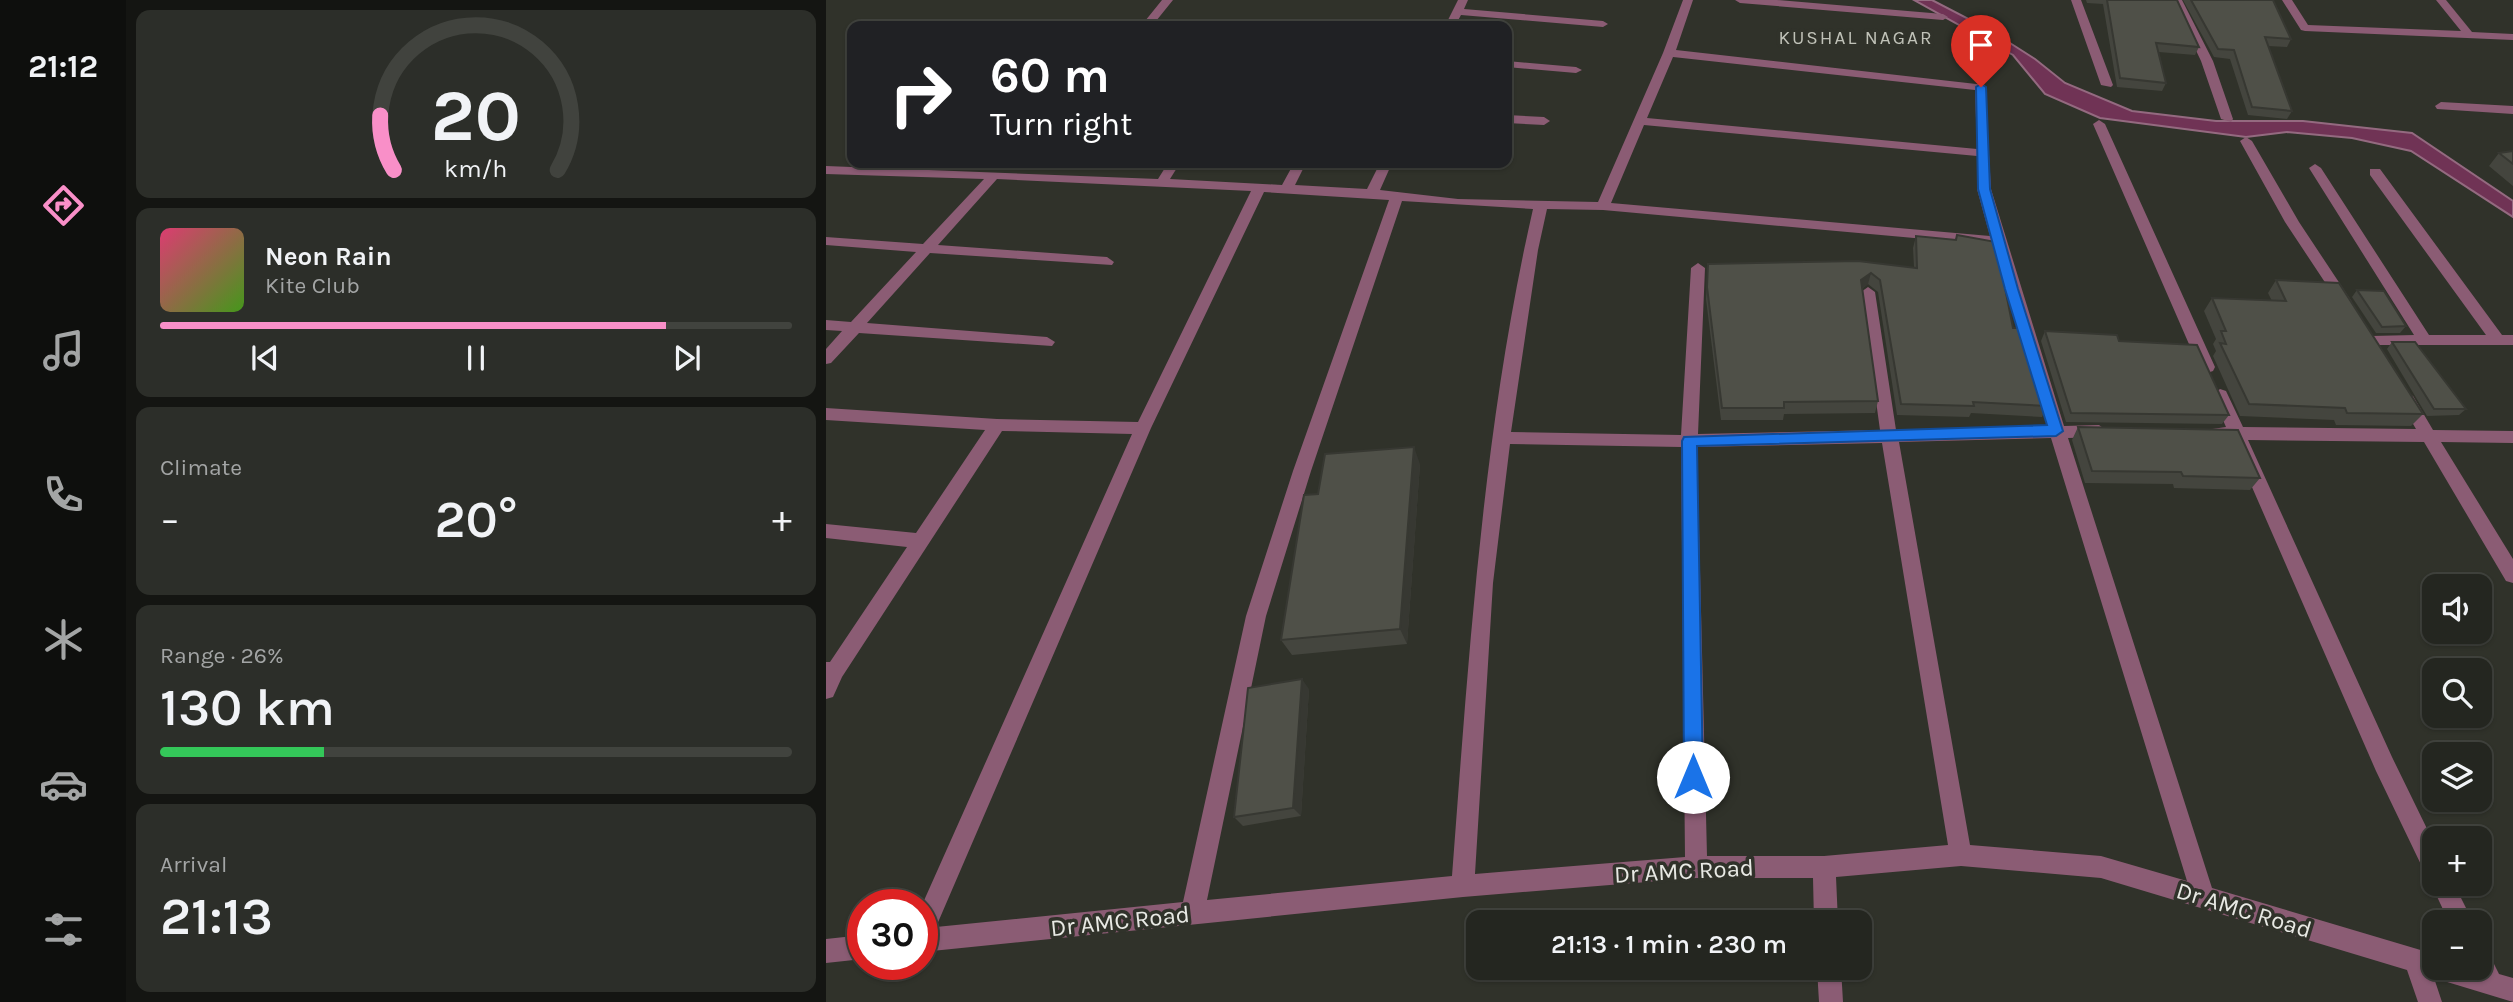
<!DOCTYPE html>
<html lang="en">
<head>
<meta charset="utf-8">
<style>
  :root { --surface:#242620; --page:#2c2e29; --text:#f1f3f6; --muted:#a3a5a5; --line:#41433e; --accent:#f98fc8 }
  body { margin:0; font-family:Karla,sans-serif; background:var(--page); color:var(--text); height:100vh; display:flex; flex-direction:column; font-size:26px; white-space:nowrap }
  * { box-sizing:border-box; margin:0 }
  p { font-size:23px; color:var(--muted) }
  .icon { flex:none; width:38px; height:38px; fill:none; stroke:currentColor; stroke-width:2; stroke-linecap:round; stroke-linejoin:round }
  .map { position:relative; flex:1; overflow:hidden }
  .sheet { display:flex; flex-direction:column; gap:10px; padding:10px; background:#141512; width:700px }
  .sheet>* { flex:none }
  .guide { position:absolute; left:21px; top:21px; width:665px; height:147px; border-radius:14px; box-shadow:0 2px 5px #0004,0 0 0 2px var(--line); background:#202124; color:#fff; overflow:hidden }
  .buttons { position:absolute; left:1596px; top:574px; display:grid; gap:14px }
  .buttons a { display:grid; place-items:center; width:70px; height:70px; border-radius:14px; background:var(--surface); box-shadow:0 2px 5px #0004,0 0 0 2px var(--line); font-size:35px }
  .speed { position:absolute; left:21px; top:889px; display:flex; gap:14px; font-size:35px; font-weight:700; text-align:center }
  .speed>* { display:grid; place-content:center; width:91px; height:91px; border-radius:50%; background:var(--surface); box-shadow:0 2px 5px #0004,0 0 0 2px var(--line); line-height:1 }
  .speed .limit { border:10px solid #d22; background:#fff; color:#111 }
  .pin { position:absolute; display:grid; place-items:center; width:60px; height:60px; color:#fff; margin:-72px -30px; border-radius:50% 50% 50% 0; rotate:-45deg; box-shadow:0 0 7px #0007 }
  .pin .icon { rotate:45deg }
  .me { position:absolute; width:77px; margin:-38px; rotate:0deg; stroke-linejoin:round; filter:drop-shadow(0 0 5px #0008) }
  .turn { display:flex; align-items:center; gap:24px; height:147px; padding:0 28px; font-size:32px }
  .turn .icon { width:91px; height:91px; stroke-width:2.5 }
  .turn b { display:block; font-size:49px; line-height:60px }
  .big { font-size:52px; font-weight:600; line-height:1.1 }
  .sheet .widget { flex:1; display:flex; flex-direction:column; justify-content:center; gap:10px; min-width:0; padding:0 24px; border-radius:14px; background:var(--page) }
  .sheet .dial { align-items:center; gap:0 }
  .dial svg { height:182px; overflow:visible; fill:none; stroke:var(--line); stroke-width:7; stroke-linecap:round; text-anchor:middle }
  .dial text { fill:var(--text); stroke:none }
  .song { display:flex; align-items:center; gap:21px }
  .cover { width:84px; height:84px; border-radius:10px; background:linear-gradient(135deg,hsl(340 70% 55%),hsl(100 70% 35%)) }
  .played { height:7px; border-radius:4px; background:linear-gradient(90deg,var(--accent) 80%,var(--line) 80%) }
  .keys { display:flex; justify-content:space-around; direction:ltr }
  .heat { display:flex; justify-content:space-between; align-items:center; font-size:38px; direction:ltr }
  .charge { height:10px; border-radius:5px; background:linear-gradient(90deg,#34c759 26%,var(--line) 0) }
  .trip { position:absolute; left:640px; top:910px; width:406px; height:70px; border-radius:14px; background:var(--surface); box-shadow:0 2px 5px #0004,0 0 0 2px var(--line); font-weight:600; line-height:70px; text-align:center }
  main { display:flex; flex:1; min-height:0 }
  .tab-bar { display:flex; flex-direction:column; width:126px; justify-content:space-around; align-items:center; background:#0e0f0d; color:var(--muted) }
  .tab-bar .icon { width:49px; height:49px }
  .tab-bar .on { color:var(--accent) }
  .tab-bar b { font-size:32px; color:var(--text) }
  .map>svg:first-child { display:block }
  .water { fill:#703355; stroke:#946a80; stroke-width:2 }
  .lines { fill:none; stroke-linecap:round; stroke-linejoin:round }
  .minor { fill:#8b5c74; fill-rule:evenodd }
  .wall { fill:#44453e }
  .shaded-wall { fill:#373832 }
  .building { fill:#4f5048; stroke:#373832; stroke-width:2 }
  .route { fill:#1a73e8; stroke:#114b97; stroke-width:2 }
  .labels { text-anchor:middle; stroke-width:7; stroke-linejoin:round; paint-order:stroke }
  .far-neighbourhood-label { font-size:19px; letter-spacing:2px; fill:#c0c2b8; stroke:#30322a }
  .near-street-label { font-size:24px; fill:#e8e9e4; stroke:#30322a }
</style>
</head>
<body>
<main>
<nav class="tab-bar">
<b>21:12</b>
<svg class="icon on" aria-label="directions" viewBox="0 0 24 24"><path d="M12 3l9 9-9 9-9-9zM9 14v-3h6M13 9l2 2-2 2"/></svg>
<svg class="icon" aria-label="music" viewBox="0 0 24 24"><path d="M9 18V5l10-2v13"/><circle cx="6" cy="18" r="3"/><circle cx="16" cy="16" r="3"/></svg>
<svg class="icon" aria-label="phone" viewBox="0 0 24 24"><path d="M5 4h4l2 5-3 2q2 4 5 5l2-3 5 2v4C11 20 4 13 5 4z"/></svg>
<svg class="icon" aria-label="climate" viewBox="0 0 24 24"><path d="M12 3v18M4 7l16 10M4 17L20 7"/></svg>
<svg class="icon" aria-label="car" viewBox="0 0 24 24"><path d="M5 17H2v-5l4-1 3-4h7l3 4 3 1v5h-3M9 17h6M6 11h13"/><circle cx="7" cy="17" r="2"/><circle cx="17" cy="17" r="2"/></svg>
<svg class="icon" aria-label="filters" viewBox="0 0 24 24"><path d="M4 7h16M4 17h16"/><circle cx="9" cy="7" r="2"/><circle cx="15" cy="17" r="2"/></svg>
</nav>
<section class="sheet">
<div class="widget dial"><svg viewBox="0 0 100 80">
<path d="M14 69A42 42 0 1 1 86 69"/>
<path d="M14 69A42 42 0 0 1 8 45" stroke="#f98fc8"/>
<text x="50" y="56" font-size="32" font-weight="700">20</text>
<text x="50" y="72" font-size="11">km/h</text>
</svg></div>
<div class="widget">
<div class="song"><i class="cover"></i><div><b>Neon Rain</b><p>Kite Club</p></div></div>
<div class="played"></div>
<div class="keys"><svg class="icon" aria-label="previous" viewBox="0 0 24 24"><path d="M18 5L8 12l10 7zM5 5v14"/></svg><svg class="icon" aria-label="pause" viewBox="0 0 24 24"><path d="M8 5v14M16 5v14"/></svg><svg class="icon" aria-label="next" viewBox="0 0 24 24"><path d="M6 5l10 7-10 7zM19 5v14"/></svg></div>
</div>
<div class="widget"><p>Climate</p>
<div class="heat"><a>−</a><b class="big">20°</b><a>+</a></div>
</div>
<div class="widget"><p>Range · 26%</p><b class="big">130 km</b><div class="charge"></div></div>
<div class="widget"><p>Arrival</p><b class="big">21:13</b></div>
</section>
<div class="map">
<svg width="1687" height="1002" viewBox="0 0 1687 1002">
  <rect width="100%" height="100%" fill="#30322a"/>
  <path class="water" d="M1088,0H1106L1162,29L1209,59L1239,83L1306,111L1390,121H1477L1586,133L1687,201V217L1585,151L1526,138L1461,132L1420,137L1274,118L1219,94L1187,55Z"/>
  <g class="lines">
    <path class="minor" d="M336,0H347L326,26H315Z
      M632,0H642L638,9L777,21L782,24L777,27L635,15L629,26H619Z
      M857,0H867L850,50L1159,85L1165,189L1238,426L1273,425L1281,431L1273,437L1242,438L1386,888L1608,954V968H1654V948L1662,952L1673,974L1687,978V1002L1608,978L1616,1002H1592L1581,970L1275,878L1135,866L1010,877L1012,922H988L987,878H870L637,897L96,952V905L306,434L176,431L16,677L7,697L0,699V662H4L81,547L0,538V524L90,533L159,430L0,420V408L171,419L312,422L425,191L171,179L112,245L281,257L288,262L286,265L104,253L41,323L221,337L229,342L226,346L33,333L5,363L0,364V349L16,331L0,330V320L25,322L90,252L0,245V237L97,244L158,179L0,174V166L332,179L342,163H354L344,179L456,185L468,163H480L469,185L541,189L554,163H566L554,190L632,199L772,202L837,53ZM847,57L1149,90L1151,149L821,118ZM818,125L1151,156V189L1164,236L785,203ZM438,192L563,200L467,471L420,616L357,902L110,927L325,428ZM576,201L707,209C657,428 643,653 626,876L381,900L440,616L485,471ZM721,209L777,210L1166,245L1222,426L1070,430L1049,292L1042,287L1035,292L1054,430L872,434L879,268L872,263L865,268L855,435L685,432L712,250ZM1225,438L1361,881L1275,856L1144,845L1073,442ZM1056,443L1122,845L998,856H881L871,447ZM684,444L855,447L859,857L649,874L667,583Z
      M909,0H951L1117,14L1122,17L1117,20L914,3Z
      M1245,0H1255L1287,85L1285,87L1275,85Z
      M1346,0H1356L1387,61L1407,119L1405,122L1395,119L1375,61Z
      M1456,0H1466L1482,25L1635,31L1610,0H1620L1646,32L1687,34V40L1479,31L1475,30Z
      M681,61L750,67L756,70L750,73L681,67Z
      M1615,102L1687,106V114L1611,109L1609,106Z
      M681,115L718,117L724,121L718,125L681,123Z
      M1273,120L1279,124L1389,367L1387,371L1381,373L1373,367L1267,124Z
      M1420,137L1426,141L1473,222L1524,299L1526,302L1524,305H1514L1459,222L1414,141Z
      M1489,164L1495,168L1603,335H1660L1544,175V169H1554L1676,335H1687V345H1540L1537,341L1545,336L1588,335L1483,168Z
      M1394,389L1400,391L1417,427L1590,429L1573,400L1581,394L1587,396L1607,430L1687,431V443L1615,442L1687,559V583L1680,581L1598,442L1422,440L1566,757L1608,843V884H1628L1647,922H1623L1605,884L1607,878L1600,875L1550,771L1405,439H1392L1384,433L1386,429L1400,427L1386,395Z
      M37,935V959L0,963V939Z
      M991,968H1015L1017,1002H993Z"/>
  </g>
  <path class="wall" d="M1260,0H1351L1373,47L1369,55L1333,52L1340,83L1336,91L1291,87L1277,4L1261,3Z
    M1357,0H1447L1465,39L1461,47L1442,46L1466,111L1461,119L1422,115L1404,59L1388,57Z
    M1687,151V186L1663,166L1673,153Z
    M1131,235L1187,328L1221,406L1216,417L1145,413L1143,417L1071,415L1052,292L1042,284L1036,289L1052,401L1049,413L958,414L957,420H895L880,299L882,264L1088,267L1087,248L1090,236L1129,240Z
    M1450,280L1597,414L1585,426L1510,425L1508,420L1414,416L1387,356L1390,351L1387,344L1390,339L1378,311L1386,298L1446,301L1442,293Z
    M1531,290L1580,326L1574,333H1550L1526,297Z
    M1219,331L1293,341L1403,415L1396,424L1240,422L1215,341Z
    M1566,342L1640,409L1633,415L1601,416L1561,349Z
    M1252,427L1434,478L1424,490L1348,488L1347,484L1259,483L1246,440Z
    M594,464L581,644L466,655L455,640Z
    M483,689L475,816L417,826L408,817Z"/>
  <path class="shaded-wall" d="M1045,273L1042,284L1032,292L1035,280Z
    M588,447L594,464L581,644L574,629Z
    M476,679L483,689L475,816L467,808Z"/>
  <path class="building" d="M1281,0H1351L1373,47L1330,43L1340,83L1294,78Z
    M1365,0H1447L1465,39L1439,37L1466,111L1426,107L1408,50L1392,49Z
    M1687,151V164L1673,153Z
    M1131,235L1170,242L1187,328H1197L1221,406L1147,402L1148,406L1075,404L1054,280L1045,273L1035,280L1052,401L958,402V408H896L881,287L882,264L1032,261L1091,268L1090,236L1130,240Z
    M1450,280L1513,283L1597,414L1521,413L1519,408L1423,404L1394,343L1400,344L1395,331H1400L1386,298L1460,301Z
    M1531,290L1558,291L1580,326L1556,327Z
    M1219,331L1291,335L1293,341L1371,345L1403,415L1245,413Z
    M1566,342H1589L1640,409H1608Z
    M1252,427L1412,430L1434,478L1357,476L1355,472L1266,471Z
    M588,447L574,629L455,640L478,495L492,494L499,454Z
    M476,679L467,808L408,817L422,688Z"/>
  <path class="route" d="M1155,84L1160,87L1164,189L1192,289L1237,431L1230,436L871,446L877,777L874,784L867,787L860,784L858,777L856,441L858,437L1221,425L1179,289L1152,189L1150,87Z"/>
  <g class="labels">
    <g class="far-neighbourhood-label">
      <text x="1030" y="44">KUSHAL NAGAR</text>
    </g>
    <g class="near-street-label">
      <text transform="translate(858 871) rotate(-3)" y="8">Dr AMC Road</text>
      <text transform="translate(1418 910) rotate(17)" y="8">Dr AMC Road</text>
      <text transform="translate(294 921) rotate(-6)" y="8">Dr AMC Road</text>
    </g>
  </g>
</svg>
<div class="buttons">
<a><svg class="icon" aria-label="sound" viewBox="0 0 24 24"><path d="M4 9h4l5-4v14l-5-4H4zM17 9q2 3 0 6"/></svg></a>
<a><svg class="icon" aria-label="search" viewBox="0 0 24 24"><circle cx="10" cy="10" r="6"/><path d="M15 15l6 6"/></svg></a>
<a><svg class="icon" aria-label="layers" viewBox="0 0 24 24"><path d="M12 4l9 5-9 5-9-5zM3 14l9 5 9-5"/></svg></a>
<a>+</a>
<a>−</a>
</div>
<div class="speed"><div class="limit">30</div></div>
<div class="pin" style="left:1155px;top:87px;background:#d93025"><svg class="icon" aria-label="arrive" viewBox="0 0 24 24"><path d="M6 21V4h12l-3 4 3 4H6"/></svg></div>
<svg class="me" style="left:867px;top:777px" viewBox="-20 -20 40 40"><circle r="19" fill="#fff"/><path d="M0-13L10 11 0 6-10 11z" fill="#1a73e8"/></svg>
<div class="trip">21:13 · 1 min · 230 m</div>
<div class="guide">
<div class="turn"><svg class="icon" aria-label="right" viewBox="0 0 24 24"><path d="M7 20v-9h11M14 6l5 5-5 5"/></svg><div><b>60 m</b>Turn right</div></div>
</div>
</div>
</main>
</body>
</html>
